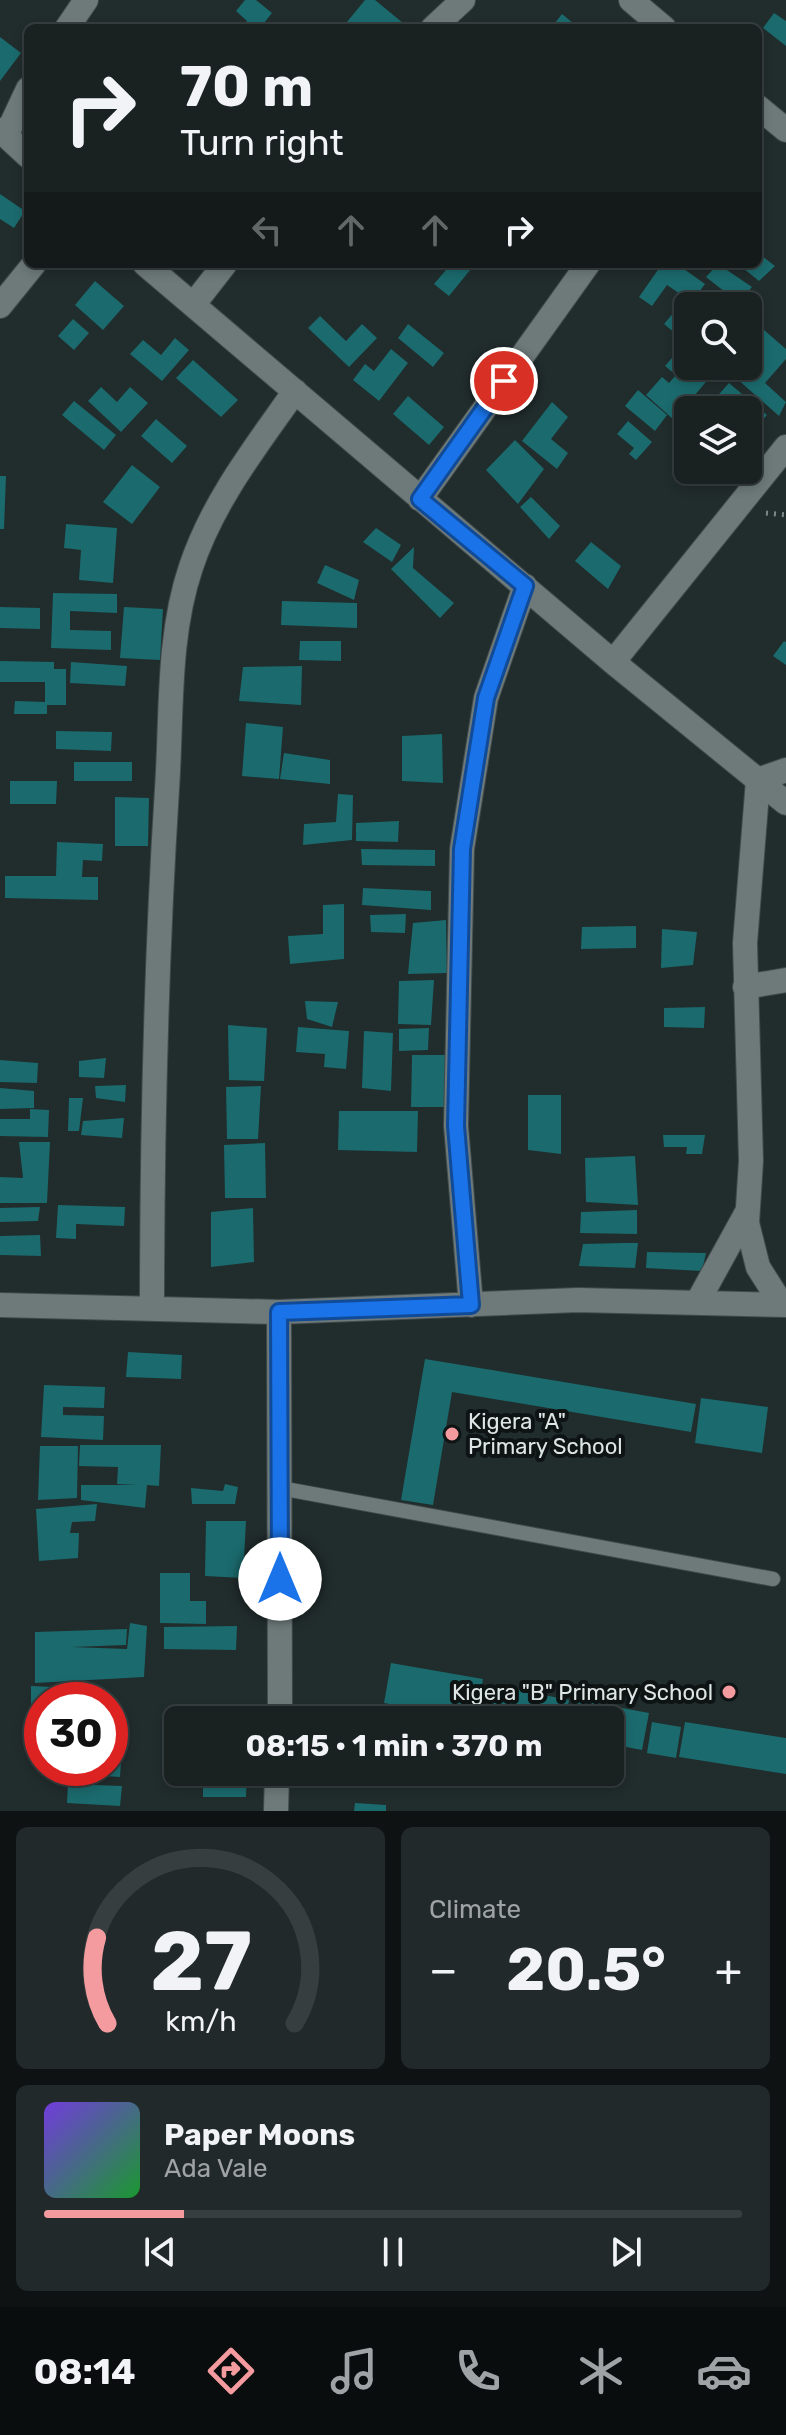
<!DOCTYPE html>
<html lang="en">
<head>
<meta charset="utf-8">
<style>
  :root { --surface:#192121; --page:#22292a; --text:#f1f3f6; --muted:#9fa3a5; --line:#373e3f; --accent:#f49b9f }
  body { margin:0; font-family:Rubik,sans-serif; background:var(--page); color:var(--text); height:100vh; display:flex; flex-direction:column; font-size:30px; white-space:nowrap }
  * { box-sizing:border-box; margin:0 }
  p { font-size:26px; color:var(--muted) }
  .icon { flex:none; width:44px; height:44px; fill:none; stroke:currentColor; stroke-width:2; stroke-linecap:round; stroke-linejoin:round }
  .map { position:relative; height:1811px; overflow:hidden }
  .side { display:flex; flex-direction:column; gap:16px; padding:16px; background:#0e1212; flex:1 }
  .side>* { flex:none }
  .hud { position:absolute; left:24px; top:24px; width:738px; height:244px; border-radius:12px; box-shadow:0 4px 12px #0003,0 0 0 2px var(--line); background:#192121; color:var(--text); overflow:hidden }
  .controls { position:absolute; left:674px; top:292px; display:grid; gap:16px }
  .controls a { display:grid; place-items:center; width:88px; height:88px; border-radius:12px; background:var(--surface); box-shadow:0 4px 12px #0003,0 0 0 2px var(--line); font-size:40px }
  .speed { position:absolute; left:24px; top:1682px; display:flex; gap:16px; font-size:40px; font-weight:700; text-align:center }
  .speed>* { display:grid; place-content:center; width:104px; height:104px; border-radius:50%; background:var(--surface); box-shadow:0 4px 12px #0003,0 0 0 2px var(--line); line-height:1 }
  .speed .limit { border:12px solid #d22; background:#fff; color:#111 }
  .pin { position:absolute; display:grid; place-items:center; width:68px; height:68px; color:#fff; margin:-34px; border:4px solid #fff; border-radius:50%; box-shadow:0 2px 8px #0007 }
  .me { position:absolute; width:88px; margin:-44px; rotate:0deg; stroke-linejoin:round; filter:drop-shadow(0 0 6px #0008) }
  .turn { display:flex; align-items:center; gap:28px; height:168px; padding:0 24px; font-size:36px }
  .turn .icon { width:104px; height:104px; stroke-width:2.5 }
  .turn b { display:block; font-size:56px; line-height:68px }
  .lanes { display:flex; align-items:center; height:76px; padding:0 24px; background:#0003; justify-content:center; gap:40px; direction:ltr }
  .lanes .off { opacity:.35 }
  .big { font-size:60px; font-weight:700; line-height:1.1 }
  .side .widget { flex:1; display:flex; flex-direction:column; justify-content:center; gap:12px; min-width:0; padding:0 28px; border-radius:12px; background:var(--page) }
  .side .dial { align-items:center; gap:0 }
  .dial svg { height:208px; overflow:visible; fill:none; stroke:var(--line); stroke-width:7; stroke-linecap:round; text-anchor:middle }
  .dial text { fill:var(--text); stroke:none }
  .song { display:flex; align-items:center; gap:24px }
  .cover { width:96px; height:96px; border-radius:12px; background:linear-gradient(135deg,hsl(260 70% 55%),hsl(130 70% 35%)) }
  .played { height:8px; border-radius:4px; background:linear-gradient(90deg,var(--accent) 20%,var(--line) 20%) }
  .keys { display:flex; justify-content:space-around; direction:ltr }
  .heat { display:flex; justify-content:space-between; align-items:center; font-size:44px; direction:ltr }
  .side .tiles { flex:1; display:grid; gap:16px; grid-template-columns:1fr 1fr }
  .widget:last-child { grid-column:span 2 }
  .trip { position:absolute; left:164px; top:1706px; width:460px; height:80px; border-radius:12px; background:var(--surface); box-shadow:0 4px 12px #0003,0 0 0 2px var(--line); font-weight:700; line-height:80px; text-align:center }
  .dock { display:flex; height:128px; justify-content:space-around; align-items:center; background:#0a0d0d; color:var(--muted) }
  .dock .icon { width:56px; height:56px }
  .dock .active { color:var(--accent) }
  .dock b { font-size:36px; color:var(--text) }
  .map>svg:first-child { display:block }
  .building { fill:#1b6a6d }
  .lines { fill:none; stroke-linecap:round; stroke-linejoin:round }
  .service-casing { stroke:#414a4a; stroke-width:16 }
  .minor-casing { stroke:#414a4a; stroke-width:26 }
  .path { stroke:#7f8888; stroke-width:5; stroke-dasharray:2 6; stroke-linecap:butt }
  .service { stroke:#6e7a7a; stroke-width:14 }
  .minor { stroke:#6e7a7a; stroke-width:24 }
  .route-casing { stroke:#114b97; stroke-width:20 }
  .route { stroke:#1a73e8; stroke-width:14 }
  .poi-dot { fill:#f49b9f; stroke:#0e1313; stroke-width:3 }
  .labels { text-anchor:middle; stroke-width:8; stroke-linejoin:round; paint-order:stroke }
  .poi-label { font-size:22px; fill:#dee5e5; stroke:#0e1313; text-anchor:start }
</style>
</head>
<body>
<div class="map">
<svg width="786" height="1811" viewBox="0 0 786 1811">
  <rect width="100%" height="100%" fill="#212c2c"/>
  <path class="building" d="M245,0H256L272,13L260,28H241L247,21L236,11Z
    M365,0H375L403,23L400,28H342Z
    M774,13L786,21V46L763,28Z
    M562,14L579,28H551Z
    M0,37L21,53L0,81Z
    M0,194L25,211L14,228L0,219Z
    M758,253L775,266L759,281L738,264H758Z
    M451,264H475L449,296L434,284Z
    M662,264H677L705,284L692,302L667,285L652,306L639,297Z
    M718,264L752,287L739,303L706,277Z
    M95,281L124,306L103,330L75,305Z
    M709,292L724,306H697Z
    M675,311L688,323V344L664,324Z
    M320,316L346,341L362,324L377,338L349,367L308,328Z
    M73,319L89,333L74,350L58,336Z
    M408,324L444,353L433,367L398,338Z
    M764,330L786,349V359L765,383L786,402L779,416L728,371L732,366H748V348Z
    M175,338L189,350L162,381L130,354L143,340L161,355Z
    M684,344L688,348V366H709L715,371L674,420L646,395L662,377L669,383L676,375L665,366Z
    M391,349L408,363L379,401L353,380L365,364L374,371Z
    M193,360L238,400L221,417L176,378Z
    M729,383L767,415L759,424L748,415V410H705Z
    M101,387L117,402L130,387L148,403L121,432L88,401Z
    M638,390L667,415L655,431L625,406Z
    M408,396L444,427L429,445L393,414Z
    M74,401L116,435L104,450L62,415Z
    M552,402L568,417L551,439L568,453L557,469L522,441Z
    M156,419L187,446L172,463L141,436Z
    M628,421L652,442L636,460L629,454L634,448L617,434Z
    M515,440L544,469L518,504L486,470Z
    M132,465L160,487L132,524L103,502Z
    M0,476H6L4,529H0Z
    M531,497L560,526L549,539L520,507Z
    M66,524L117,528L113,583L79,580L81,550L64,548Z
    M376,528L401,545L392,562L363,542Z
    M591,542L621,566L608,589L575,561Z
    M414,547L413,568L454,603L440,618L391,569Z
    M325,565L359,580L354,600L317,583Z
    M53,593L117,594V613L70,611V630L111,631V650L51,648Z
    M282,601L357,603V628L281,625Z
    M0,607L40,608V629L0,628Z
    M124,607L163,609L160,660L120,658Z
    M300,641H341V661L299,660Z
    M784,641L786,642V665L773,656Z
    M0,661L54,662V669H66V705H47V714H14L15,701L45,702V682H0Z
    M71,662L127,666L125,686L70,683Z
    M302,666L301,705L239,701L243,667Z
    M246,723L283,727L279,779L242,776Z
    M56,731L112,732L111,751L56,749Z
    M442,734L443,783L402,781V736Z
    M284,753L330,760V784L280,779Z
    M74,762H132V781H74Z
    M10,781H57L56,804H10Z
    M338,794L353,795L352,840L303,845L304,824L336,822Z
    M115,797L149,798L148,846H115Z
    M399,821L398,842L356,841V823Z
    M57,842L103,844L102,861L83,860L82,877H98V900L5,898V876H56Z
    M361,849L435,850V866L362,865Z
    M363,888L431,891V910L362,905Z
    M344,904V959L290,964L288,936L323,934V905Z
    M406,914L405,933L371,932L370,915Z
    M446,920L447,973L408,974L413,923Z
    M636,926V948L581,949L582,927Z
    M662,929L697,932L693,965L661,968Z
    M434,980L431,1025L398,1024L399,981Z
    M305,1001L338,1002L332,1027L307,1019Z
    M705,1007L704,1028L664,1027V1008Z
    M228,1025L267,1028L264,1081L229,1080Z
    M298,1027L349,1031L346,1069L324,1067L325,1054L296,1052Z
    M429,1028L428,1050L399,1051V1029Z
    M364,1031L393,1033L391,1091L362,1088Z
    M412,1055H447L446,1107H411Z
    M106,1058L104,1078L79,1077V1061Z
    M0,1060L38,1063L37,1083L0,1082Z
    M126,1085L125,1102L96,1098L95,1086Z
    M261,1086L258,1139H227L226,1087Z
    M0,1088L34,1091V1108L0,1109Z
    M528,1095H561V1154L528,1150Z
    M69,1098H83L79,1131H68Z
    M30,1109L49,1110L48,1137L0,1136V1119H30Z
    M339,1111H418L417,1152L338,1150Z
    M124,1118L122,1138L81,1135L83,1121Z
    M663,1135H705L702,1154H686L687,1147H664Z
    M19,1142H50L47,1203H0V1177L23,1178Z
    M265,1143L266,1198H225L224,1145Z
    M635,1156L638,1205L586,1202L585,1158Z
    M58,1205L125,1207L124,1226L76,1224V1239L56,1238Z
    M40,1207L38,1221L0,1222V1208Z
    M253,1208L254,1262L211,1267V1212Z
    M637,1210V1234L580,1233L581,1212Z
    M40,1235L41,1256L0,1255V1236Z
    M623,1243H638L635,1268L579,1266L583,1244Z
    M647,1252L706,1253L702,1271L646,1268Z
    M128,1352L182,1355L181,1379L126,1377Z
    M425,1359L696,1404L691,1432L452,1392L433,1505L401,1500Z
    M44,1385L105,1387L104,1408L63,1407V1415L104,1416L103,1440L41,1437Z
    M701,1398L768,1407L762,1453L695,1443Z
    M80,1445H161L159,1486L147,1485L145,1508L81,1500V1485H137L117,1484L118,1467L79,1466Z
    M40,1446H78L77,1498L38,1500Z
    M225,1484L238,1487L235,1504H192L191,1488L223,1491Z
    M97,1504L95,1521L72,1522L70,1533H79L78,1558L39,1561L36,1509Z
    M206,1521H246L243,1578L205,1576Z
    M160,1573H190V1601H206V1624L160,1623Z
    M130,1623L147,1626L144,1677L35,1683V1632L127,1629L126,1645L72,1647L127,1649Z
    M237,1626L236,1650L164,1649V1627Z
    M391,1663L483,1679L476,1719L384,1703Z
    M494,1685L569,1700L565,1720H487Z
    M31,1686L75,1688V1700H42V1745H31Z
    M574,1699L649,1713L642,1750L610,1744V1720H570Z
    M652,1722L681,1727L676,1758L647,1753Z
    M685,1722L786,1738V1774L679,1757Z
    M122,1748L120,1777L74,1774V1768H110V1749Z
    M203,1772H247L246,1797H203Z
    M68,1784L122,1786L120,1806L67,1803Z
    M355,1803L386,1805V1811H354Z"/>
  <g class="lines">
    <g class="service-casing">
      <path id="service" d="M280,1488L773,1579"/>
    </g>
    <g class="minor-casing">
      <path id="minor" d="M631,0L664,28
        M67,28L86,0
        M433,28L463,0
        M758,107L786,130
        M0,130L28,156
        M7,134L28,89
        M145,264L613,662L786,803
        M193,305L225,264
        M0,306L34,264
        M420,499L588,264
        M613,662L786,447
        M745,987L786,980
        M697,1303L747,1212
        M0,1305L279,1312L578,1300L786,1305
        M471,1305L456,1126L462,849L486,698L525,586
        M782,1305L758,1267L747,1223L751,1161L745,943L758,780L786,770
        M152,1309C152,1136 156,962 167,789C172,717 167,637 191,567C213,501 255,448 295,391
        M279,1312L280,1720
        M276,1811L277,1772"/>
    </g>
    <path class="path" d="M766,513L786,515"/>
    <use href="#service" class="service"/>
    <use href="#minor" class="minor"/>
  </g>
  <g class="lines">
    <g class="route-casing">
      <path id="route" d="M280,1579L279,1312L471,1305L456,1126L462,849L486,698L525,586L420,499L504,381"/>
    </g>
    <use href="#route" class="route"/>
  </g>
  <g class="poi-dot">
    <circle cx="452" cy="1434" r="8"/>
    <circle cx="729" cy="1692" r="8"/>
  </g>
  <g class="labels">
    <g class="poi-label">
      <text x="468" y="1429">Kigera "A"<tspan x="468" dy="25">Primary School</tspan></text>
      <text x="713" y="1700" text-anchor="end">Kigera "B" Primary School</text>
    </g>
  </g>
</svg>
<div class="controls">
<a><svg class="icon" aria-label="search" viewBox="0 0 24 24"><circle cx="10" cy="10" r="6"/><path d="M15 15l6 6"/></svg></a>
<a><svg class="icon" aria-label="layers" viewBox="0 0 24 24"><path d="M12 4l9 5-9 5-9-5zM3 14l9 5 9-5"/></svg></a>
</div>
<div class="speed"><div class="limit">30</div></div>
<div class="pin" style="left:504px;top:381px;background:#d93025"><svg class="icon" aria-label="arrive" viewBox="0 0 24 24"><path d="M6 21V4h12l-3 4 3 4H6"/></svg></div>
<svg class="me" style="left:280px;top:1579px" viewBox="-20 -20 40 40"><circle r="19" fill="#fff"/><path d="M0-13L10 11 0 6-10 11z" fill="#1a73e8"/></svg>
<div class="trip">08:15 · 1 min · 370 m</div>
<div class="hud">
<div class="turn"><svg class="icon" aria-label="right" viewBox="0 0 24 24"><path d="M7 20v-9h11M14 6l5 5-5 5"/></svg><div><b>70 m</b>Turn right</div></div>
<div class="lanes"><svg class="icon off" aria-label="left" viewBox="0 0 24 24"><path d="M17 20v-9H6M10 6l-5 5 5 5"/></svg><svg class="icon off" aria-label="ahead" viewBox="0 0 24 24"><path d="M12 20V5M6 11l6-6 6 6"/></svg><svg class="icon off" aria-label="ahead" viewBox="0 0 24 24"><path d="M12 20V5M6 11l6-6 6 6"/></svg><svg class="icon" aria-label="right" viewBox="0 0 24 24"><path d="M7 20v-9h11M14 6l5 5-5 5"/></svg></div>
</div>
</div>
<section class="side">
<div class="tiles">
<div class="widget dial"><svg viewBox="0 0 100 80">
<path d="M14 69A42 42 0 1 1 86 69"/>
<path d="M14 69A42 42 0 0 1 10 36" stroke="#f49b9f"/>
<text x="50" y="56" font-size="32" font-weight="700">27</text>
<text x="50" y="72" font-size="11">km/h</text>
</svg></div>
<div class="widget"><p>Climate</p>
<div class="heat"><a>−</a><b class="big">20.5°</b><a>+</a></div>
</div>
<div class="widget">
<div class="song"><i class="cover"></i><div><b>Paper Moons</b><p>Ada Vale</p></div></div>
<div class="played"></div>
<div class="keys"><svg class="icon" aria-label="previous" viewBox="0 0 24 24"><path d="M18 5L8 12l10 7zM5 5v14"/></svg><svg class="icon" aria-label="pause" viewBox="0 0 24 24"><path d="M8 5v14M16 5v14"/></svg><svg class="icon" aria-label="next" viewBox="0 0 24 24"><path d="M6 5l10 7-10 7zM19 5v14"/></svg></div>
</div>
</div>
</section>
<nav class="dock">
<b>08:14</b>
<svg class="icon active" aria-label="directions" viewBox="0 0 24 24"><path d="M12 3l9 9-9 9-9-9zM9 14v-3h6M13 9l2 2-2 2"/></svg>
<svg class="icon" aria-label="music" viewBox="0 0 24 24"><path d="M9 18V5l10-2v13"/><circle cx="6" cy="18" r="3"/><circle cx="16" cy="16" r="3"/></svg>
<svg class="icon" aria-label="phone" viewBox="0 0 24 24"><path d="M5 4h4l2 5-3 2q2 4 5 5l2-3 5 2v4C11 20 4 13 5 4z"/></svg>
<svg class="icon" aria-label="climate" viewBox="0 0 24 24"><path d="M12 3v18M4 7l16 10M4 17L20 7"/></svg>
<svg class="icon" aria-label="car" viewBox="0 0 24 24"><path d="M5 17H2v-5l4-1 3-4h7l3 4 3 1v5h-3M9 17h6M6 11h13"/><circle cx="7" cy="17" r="2"/><circle cx="17" cy="17" r="2"/></svg>
</nav>
</body>
</html>
